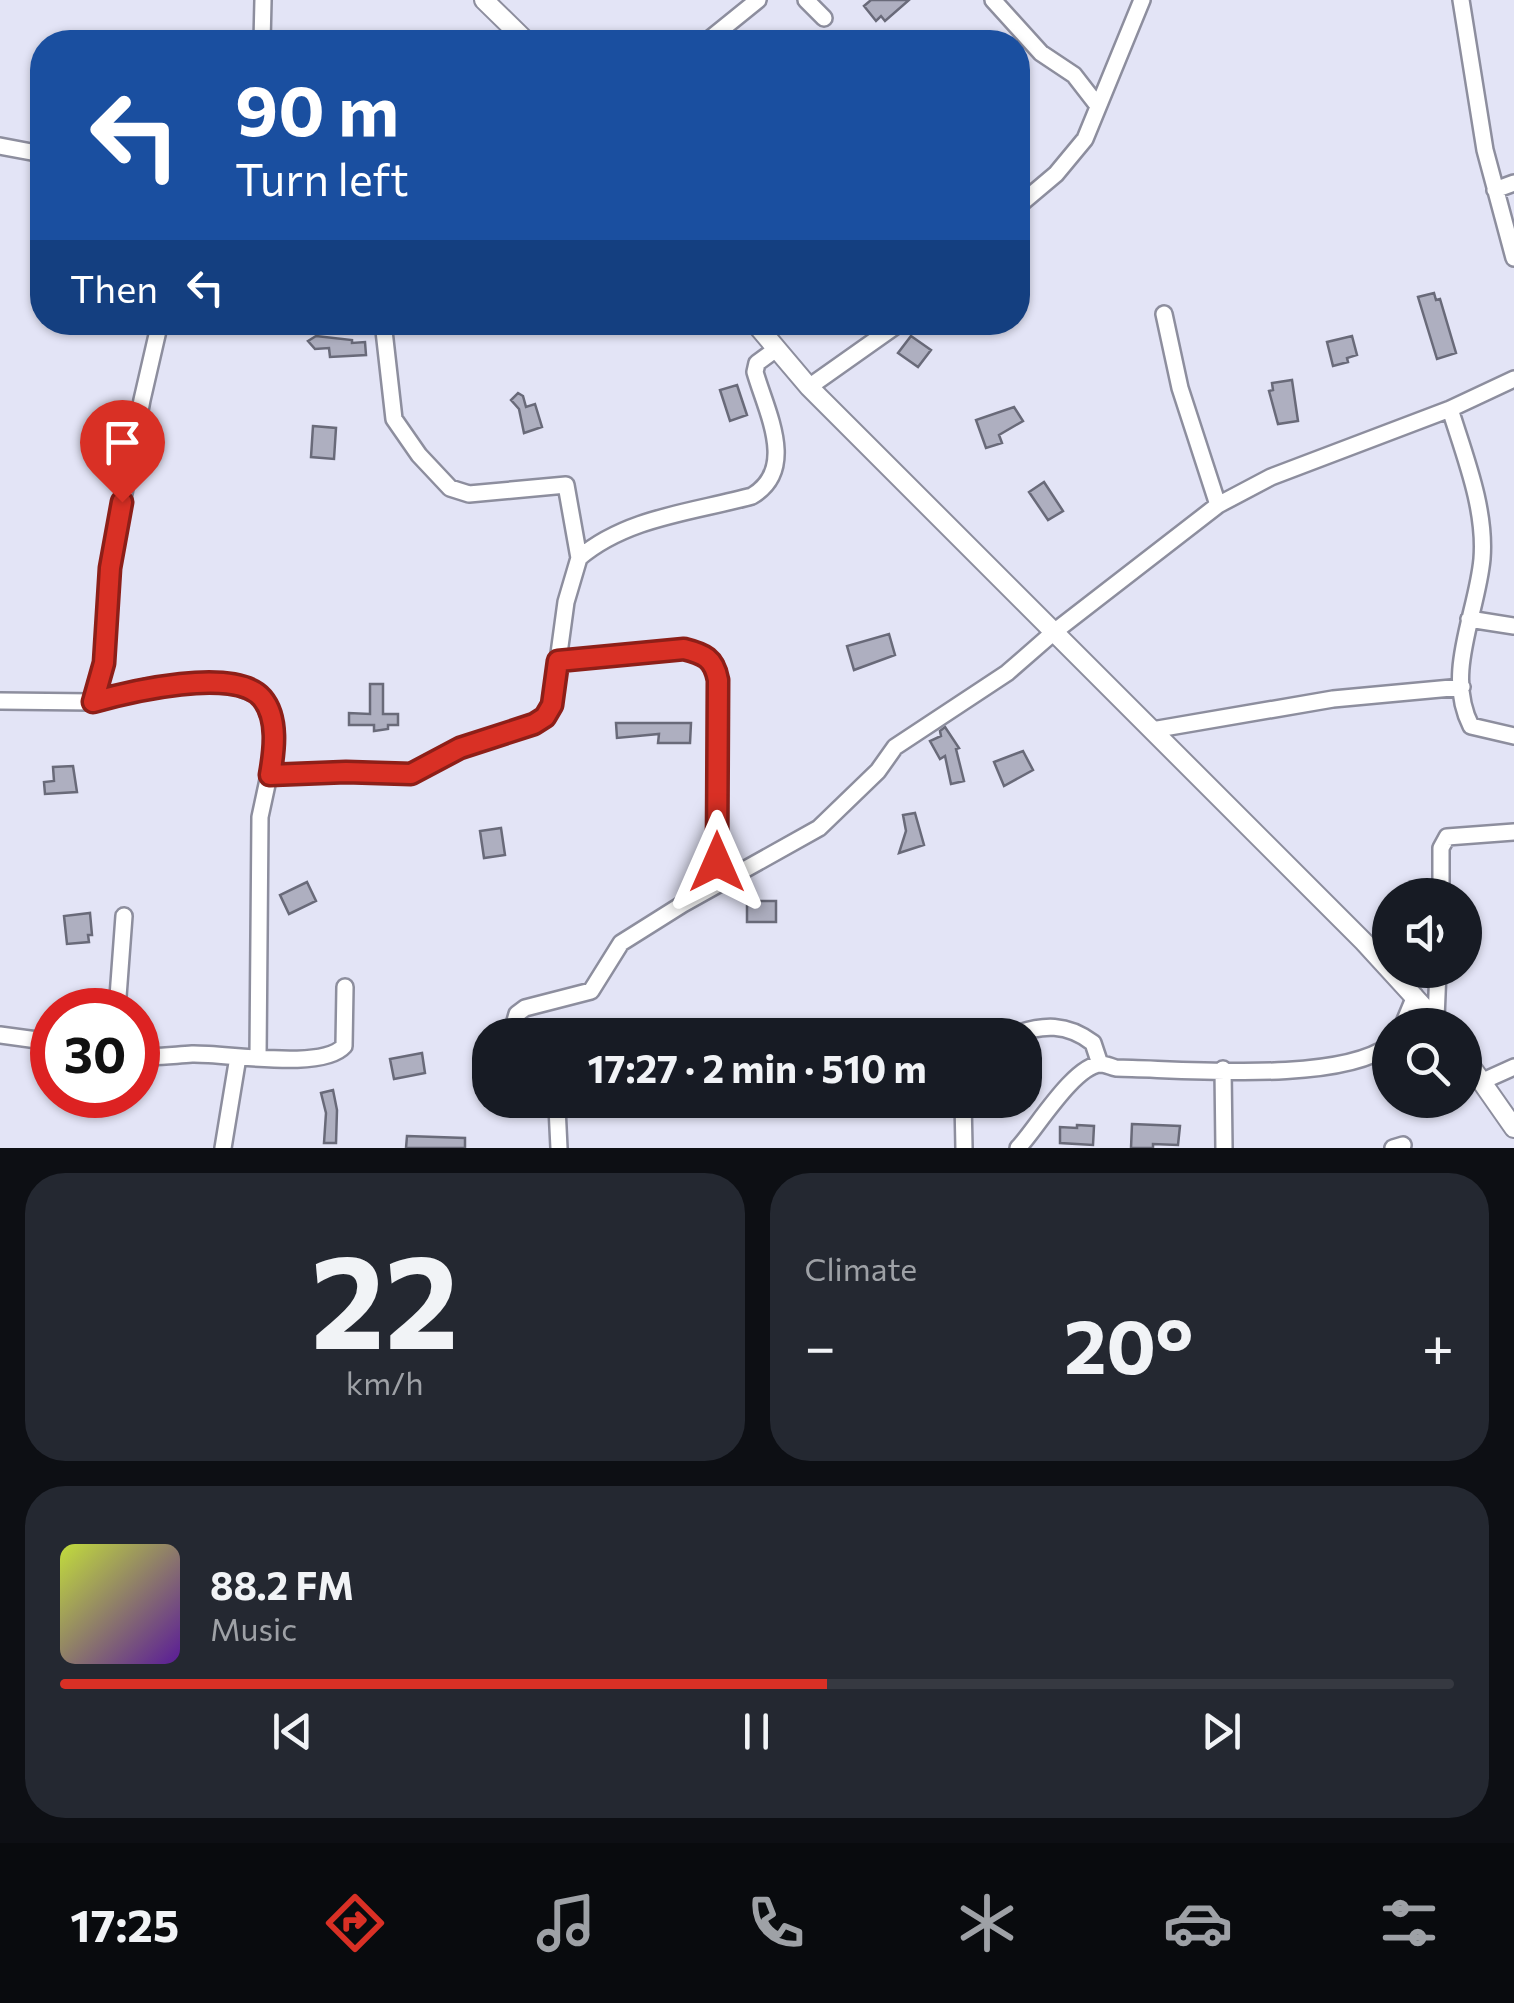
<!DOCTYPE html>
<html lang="en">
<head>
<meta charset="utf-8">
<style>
  :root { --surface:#171b24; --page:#242831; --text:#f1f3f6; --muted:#9ea1a6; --line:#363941; --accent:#d93025 }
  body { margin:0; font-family:Commissioner,sans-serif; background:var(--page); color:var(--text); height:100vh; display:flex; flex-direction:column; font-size:38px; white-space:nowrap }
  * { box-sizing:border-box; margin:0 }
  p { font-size:32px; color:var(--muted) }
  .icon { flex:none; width:55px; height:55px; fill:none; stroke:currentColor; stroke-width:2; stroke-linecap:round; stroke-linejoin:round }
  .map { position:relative; height:1148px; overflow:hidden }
  .panel { display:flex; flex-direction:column; gap:25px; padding:25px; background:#0d0f14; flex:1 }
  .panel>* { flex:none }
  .guide { position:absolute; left:30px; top:30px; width:1000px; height:305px; border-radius:40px; box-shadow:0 2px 8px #0004; background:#1a4fa0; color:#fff; overflow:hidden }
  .controls { position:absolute; left:1372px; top:878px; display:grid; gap:20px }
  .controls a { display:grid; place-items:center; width:110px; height:110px; border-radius:50%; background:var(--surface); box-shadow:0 2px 8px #0004; font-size:50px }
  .speed { position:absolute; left:30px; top:988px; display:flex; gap:20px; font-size:50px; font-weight:700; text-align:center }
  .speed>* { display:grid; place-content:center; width:130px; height:130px; border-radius:50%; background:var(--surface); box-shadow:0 2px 8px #0004; line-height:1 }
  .speed .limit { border:15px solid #d22; background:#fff; color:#111 }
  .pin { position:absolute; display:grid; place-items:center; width:85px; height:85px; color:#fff; margin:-102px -42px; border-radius:50% 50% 50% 0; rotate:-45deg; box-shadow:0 0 10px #0007 }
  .pin .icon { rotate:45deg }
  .me { position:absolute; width:110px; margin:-55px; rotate:0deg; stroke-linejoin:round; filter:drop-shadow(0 0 8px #0008) }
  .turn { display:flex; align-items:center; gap:35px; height:210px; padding:0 40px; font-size:45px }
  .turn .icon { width:130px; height:130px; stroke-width:2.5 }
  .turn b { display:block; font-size:70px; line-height:85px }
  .then { display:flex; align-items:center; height:95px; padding:0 40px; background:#0003; gap:20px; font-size:38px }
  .big { font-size:75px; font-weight:700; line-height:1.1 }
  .panel .widget { flex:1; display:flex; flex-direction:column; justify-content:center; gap:15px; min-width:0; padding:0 35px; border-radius:40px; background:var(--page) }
  .panel .dial { align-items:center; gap:0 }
  .dial b { font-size:130px; line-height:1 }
  .song { display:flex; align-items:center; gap:30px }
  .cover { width:120px; height:120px; border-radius:15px; background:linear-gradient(135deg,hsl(70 70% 55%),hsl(270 70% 35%)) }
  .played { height:10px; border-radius:5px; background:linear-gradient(90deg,var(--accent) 55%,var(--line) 55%) }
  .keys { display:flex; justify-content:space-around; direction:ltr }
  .heat { display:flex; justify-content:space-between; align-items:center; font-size:55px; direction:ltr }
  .panel .tiles { flex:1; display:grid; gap:25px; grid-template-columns:1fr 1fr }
  .widget:last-child { grid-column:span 2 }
  .trip { position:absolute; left:472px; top:1018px; width:570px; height:100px; border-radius:40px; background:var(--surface); box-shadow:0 2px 8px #0004; font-weight:700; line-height:100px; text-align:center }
  .dock { display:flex; height:160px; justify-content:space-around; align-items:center; background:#090b0e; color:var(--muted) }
  .dock .icon { width:70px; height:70px }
  .dock .selected { color:var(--accent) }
  .dock b { font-size:45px; color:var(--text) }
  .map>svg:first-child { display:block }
  .building { fill:#aeafc0; stroke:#696a79; stroke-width:2.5 }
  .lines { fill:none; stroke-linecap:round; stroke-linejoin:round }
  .minor-casing { stroke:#8d8e9e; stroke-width:20 }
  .tertiary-casing { stroke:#8d8e9e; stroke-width:22 }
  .minor { stroke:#fff; stroke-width:15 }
  .tertiary { stroke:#fff; stroke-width:18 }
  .route-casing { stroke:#8d1f18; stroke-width:25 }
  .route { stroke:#d93025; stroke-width:18 }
</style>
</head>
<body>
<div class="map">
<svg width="1514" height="1148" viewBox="0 0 1514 1148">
  <rect width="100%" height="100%" fill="#e3e4f6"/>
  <path class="building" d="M871,0H909L885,21L881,16L876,21L864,6Z
    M1434,293L1436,300L1440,299L1456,353L1437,359L1418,297Z
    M316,336L352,340V343L365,342L366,355L330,357L329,348L315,349L308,341Z
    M911,336L931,350L918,367L898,353Z
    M1352,336L1357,355L1347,358L1348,362L1333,366L1327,342Z
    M1292,380L1298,421L1278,424L1269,391L1273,390L1272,383Z
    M737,385L747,415L730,421L720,390Z
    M518,393L523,396L526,407L535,404L542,427L524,433L519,409L511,400Z
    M1014,407L1023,421L999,435L1002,443L986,448L976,420Z
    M313,426L336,428L334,459L311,457Z
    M1044,482L1063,511L1048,520L1029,492Z
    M889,634L895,655L854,670L847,646Z
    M370,684H383V714H398V725H388V729L374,731V725H349V713L370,714Z
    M616,723H691L690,743H658L659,734L617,738Z
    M945,727L959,748L956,749L964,781L951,784L945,756L940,759L930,741L941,736L940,731Z
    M1023,751L1033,770L1004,786L994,762Z
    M73,766L77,792L45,794L44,782L54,781L53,767Z
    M915,813L924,845L899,853L906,831L903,815Z
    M501,828L505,855L484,858L480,831Z
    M307,882L316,901L289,914L280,895Z
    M747,901H776V922H747Z
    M90,913L92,935H88L89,942L67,944L64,916Z
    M422,1053L425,1073L394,1079L390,1059Z
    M333,1090L337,1110L336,1143H324L326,1113L321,1093Z
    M1132,1124L1180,1126L1178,1145L1153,1144V1148H1131Z
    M1077,1125L1094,1126L1093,1145L1060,1143V1127L1077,1128Z
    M407,1136L465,1138V1148H406Z"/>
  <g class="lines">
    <g class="minor-casing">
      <path id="minor" d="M806,0L824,18
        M993,0L1041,53L1074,75L1098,106
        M1461,0L1485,150L1514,258
        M262,42L263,0
        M706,42L758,0
        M0,146L42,154
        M1495,190L1514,183
        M1018,206L1056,174L1085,139L1142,0
        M1164,314L1180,388L1218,505
        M383,322L394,419L419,455L450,488L469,494L566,485L579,558
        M809,387L901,322
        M1450,409C1465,457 1486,509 1482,559C1477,614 1444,673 1471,726L1514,736
        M1469,619L1514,626
        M558,661L684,649L702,654L715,664L718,680L717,862L725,881
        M0,701L93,702L146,687L186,684L233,685L262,697L272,725L274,752L260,817L258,1057
        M93,702L104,663L110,569L116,535L142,400L160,322
        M1152,730L1333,699L1462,687
        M270,775L306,772L411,774L460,748L534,724L545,717L552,705L566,602L579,558C627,517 694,512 752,496C798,469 766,411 755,372L757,363L775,350
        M1441,895V848L1447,837L1514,832
        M117,1010L124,916
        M1436,1019L1438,970
        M1403,1025L1415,996
        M0,1035L52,1042
        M511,1035L517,1014L525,1008L591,991L621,943L683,904L819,828L878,771L895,747L1007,673L1054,632L1218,505L1271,477L1450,409L1514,379
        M1013,1035C1043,1024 1067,1023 1093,1043L1100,1064
        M138,1056C156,1058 174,1055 192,1054C226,1053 322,1071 344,1046L345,987
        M1223,1069L1224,1148
        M1483,1081L1514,1067
        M553,1100L557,1107L559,1148
        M963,1100L964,1148
        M223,1148L238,1057
        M1018,1148C1036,1129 1074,1065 1101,1064C1106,1064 1111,1067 1116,1068C1183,1069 1338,1084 1390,1045
        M1393,1148L1403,1145"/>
    </g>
    <g class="tertiary-casing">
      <path id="tertiary" d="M484,0L527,42
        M754,322L809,387L1364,942L1440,1025
        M1465,1058L1514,1128"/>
    </g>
    <use href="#minor" class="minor"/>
    <use href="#tertiary" class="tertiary"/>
  </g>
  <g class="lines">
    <g class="route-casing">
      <path id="route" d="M122,502L110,568L104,663L93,702C128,692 235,666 262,698C279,718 274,752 270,775L346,772L411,774L460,748L534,724L545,717L552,705L558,661L684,649C704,654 714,658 718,680L717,862"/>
    </g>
    <use href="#route" class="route"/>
  </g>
</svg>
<div class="controls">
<a><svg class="icon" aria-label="sound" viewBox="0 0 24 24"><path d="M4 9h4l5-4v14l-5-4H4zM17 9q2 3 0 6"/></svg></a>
<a><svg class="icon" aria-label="search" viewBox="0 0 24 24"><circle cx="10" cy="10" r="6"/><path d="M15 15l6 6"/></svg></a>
</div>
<div class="speed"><div class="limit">30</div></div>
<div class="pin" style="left:122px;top:502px;background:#d93025"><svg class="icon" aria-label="arrive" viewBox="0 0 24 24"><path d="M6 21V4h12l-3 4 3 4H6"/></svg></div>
<svg class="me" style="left:717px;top:862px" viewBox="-20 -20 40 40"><path d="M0-17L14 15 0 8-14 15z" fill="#d93025" stroke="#fff" stroke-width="4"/></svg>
<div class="trip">17:27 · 2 min · 510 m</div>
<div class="guide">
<div class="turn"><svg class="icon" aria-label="left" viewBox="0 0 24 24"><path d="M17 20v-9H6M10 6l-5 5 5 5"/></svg><div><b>90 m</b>Turn left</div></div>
<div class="then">Then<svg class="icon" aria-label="left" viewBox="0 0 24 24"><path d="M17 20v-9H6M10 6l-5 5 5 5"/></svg></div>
</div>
</div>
<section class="panel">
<div class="tiles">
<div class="widget dial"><b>22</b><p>km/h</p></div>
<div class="widget"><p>Climate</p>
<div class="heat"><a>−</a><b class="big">20°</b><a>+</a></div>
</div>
<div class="widget">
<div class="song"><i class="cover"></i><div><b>88.2 FM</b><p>Music</p></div></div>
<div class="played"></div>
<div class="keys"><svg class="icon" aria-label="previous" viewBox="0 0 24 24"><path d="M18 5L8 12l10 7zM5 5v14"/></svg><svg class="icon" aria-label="pause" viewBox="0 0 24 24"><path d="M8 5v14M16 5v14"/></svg><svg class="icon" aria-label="next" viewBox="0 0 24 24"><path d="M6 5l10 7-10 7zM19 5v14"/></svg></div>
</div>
</div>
</section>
<nav class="dock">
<b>17:25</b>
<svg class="icon selected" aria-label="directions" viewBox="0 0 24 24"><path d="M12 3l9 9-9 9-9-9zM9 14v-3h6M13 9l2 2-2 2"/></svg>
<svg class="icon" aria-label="music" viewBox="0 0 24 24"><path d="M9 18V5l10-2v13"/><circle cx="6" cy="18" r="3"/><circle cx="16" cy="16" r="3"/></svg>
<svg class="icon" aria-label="phone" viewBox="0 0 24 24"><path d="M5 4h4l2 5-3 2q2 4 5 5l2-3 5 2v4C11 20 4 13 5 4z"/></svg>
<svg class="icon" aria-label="climate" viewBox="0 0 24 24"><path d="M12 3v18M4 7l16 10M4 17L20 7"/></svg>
<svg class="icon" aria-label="car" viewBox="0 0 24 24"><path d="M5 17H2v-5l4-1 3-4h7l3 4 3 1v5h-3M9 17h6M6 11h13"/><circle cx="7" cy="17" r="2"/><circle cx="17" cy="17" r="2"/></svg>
<svg class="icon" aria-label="filters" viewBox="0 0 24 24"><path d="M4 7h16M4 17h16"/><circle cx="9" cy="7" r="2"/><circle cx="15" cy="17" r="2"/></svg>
</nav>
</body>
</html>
